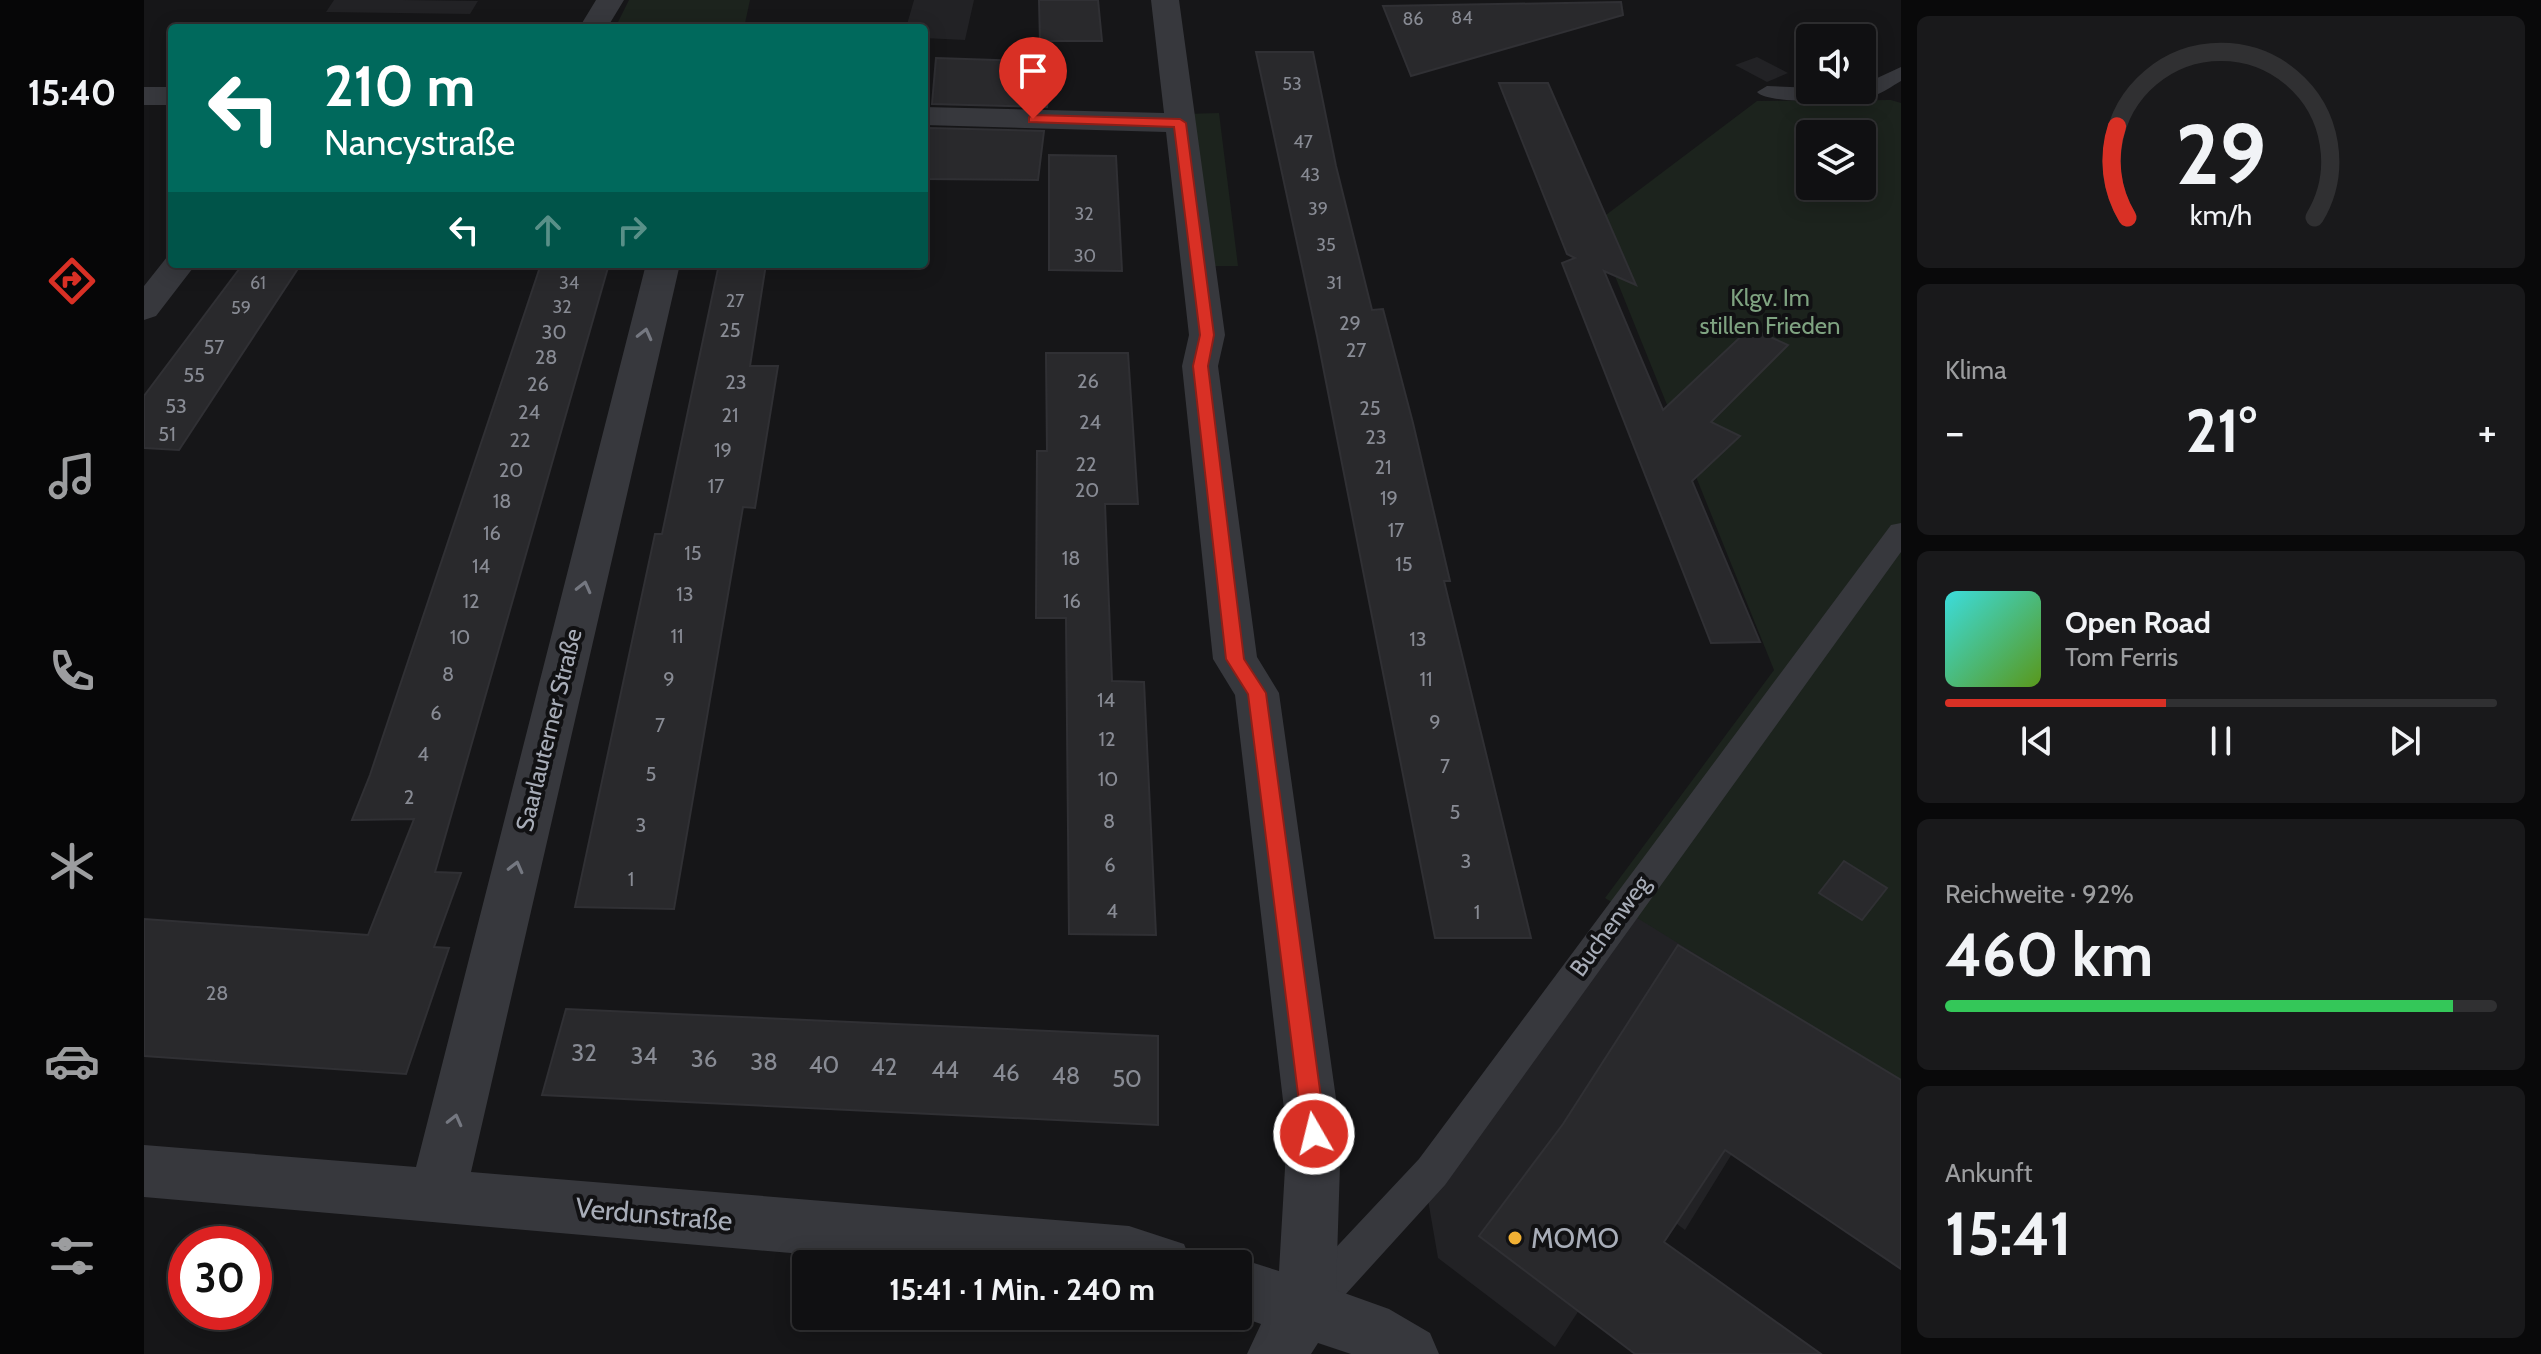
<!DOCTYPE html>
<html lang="de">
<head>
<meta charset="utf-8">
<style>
  :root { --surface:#101012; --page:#19191b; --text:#f1f3f6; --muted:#9c9d9f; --line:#303032; --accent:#d93025 }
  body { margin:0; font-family:Cabin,sans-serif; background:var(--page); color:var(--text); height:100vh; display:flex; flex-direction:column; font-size:30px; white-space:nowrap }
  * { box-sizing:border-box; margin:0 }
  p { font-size:26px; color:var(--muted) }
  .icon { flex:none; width:44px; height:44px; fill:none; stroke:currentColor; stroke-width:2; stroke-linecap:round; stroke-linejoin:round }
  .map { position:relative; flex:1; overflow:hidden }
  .details { display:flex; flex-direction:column; gap:16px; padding:16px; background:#09090a; width:640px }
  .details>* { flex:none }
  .top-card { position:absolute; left:24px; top:24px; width:760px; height:244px; border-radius:8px; box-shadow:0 4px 20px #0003,0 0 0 2px var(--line); background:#00695c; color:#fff; overflow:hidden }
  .fabs { position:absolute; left:1652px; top:24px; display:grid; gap:16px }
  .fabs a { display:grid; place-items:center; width:80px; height:80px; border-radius:8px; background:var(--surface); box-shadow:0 4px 20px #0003,0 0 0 2px var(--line); font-size:40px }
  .speed { position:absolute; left:24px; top:1226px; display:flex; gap:16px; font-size:40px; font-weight:700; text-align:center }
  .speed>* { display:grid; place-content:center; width:104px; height:104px; border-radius:50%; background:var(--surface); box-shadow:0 4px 20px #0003,0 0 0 2px var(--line); line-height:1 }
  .speed .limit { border:12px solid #d22; background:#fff; color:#111 }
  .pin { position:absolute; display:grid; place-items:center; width:68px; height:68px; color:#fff; margin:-82px -34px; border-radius:50% 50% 50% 0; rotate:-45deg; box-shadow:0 0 8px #0007 }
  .pin .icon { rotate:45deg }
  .me { position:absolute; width:88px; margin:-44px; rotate:352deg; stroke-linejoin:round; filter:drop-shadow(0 0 6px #0008) }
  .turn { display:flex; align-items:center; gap:28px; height:168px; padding:0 24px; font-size:36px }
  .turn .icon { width:104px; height:104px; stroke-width:2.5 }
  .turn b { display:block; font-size:56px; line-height:68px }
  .lanes { display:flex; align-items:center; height:76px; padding:0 24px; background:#0003; justify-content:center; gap:40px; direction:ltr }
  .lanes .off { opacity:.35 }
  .big { font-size:60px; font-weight:700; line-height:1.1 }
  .details .tile { flex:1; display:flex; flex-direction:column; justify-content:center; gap:12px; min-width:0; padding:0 28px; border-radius:12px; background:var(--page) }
  .details .dial { align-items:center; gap:0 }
  .dial svg { height:208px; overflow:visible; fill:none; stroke:var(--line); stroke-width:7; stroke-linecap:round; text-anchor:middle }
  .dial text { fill:var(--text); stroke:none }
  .song { display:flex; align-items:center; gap:24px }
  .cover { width:96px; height:96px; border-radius:12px; background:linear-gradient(135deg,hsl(180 70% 55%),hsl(90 70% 35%)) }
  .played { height:8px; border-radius:4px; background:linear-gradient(90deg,var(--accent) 40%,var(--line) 40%) }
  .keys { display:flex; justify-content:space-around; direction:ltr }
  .heat { display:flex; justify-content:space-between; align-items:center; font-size:44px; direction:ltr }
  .charge { height:12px; border-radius:6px; background:linear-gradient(90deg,#34c759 92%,var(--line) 0) }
  .trip { position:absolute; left:648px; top:1250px; width:460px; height:80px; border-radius:8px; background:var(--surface); box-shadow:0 4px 20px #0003,0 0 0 2px var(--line); font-weight:700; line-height:80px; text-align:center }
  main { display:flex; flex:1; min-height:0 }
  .menu { display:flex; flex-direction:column; width:144px; justify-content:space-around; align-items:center; background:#060607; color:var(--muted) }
  .menu .icon { width:56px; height:56px }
  .menu .active { color:var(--accent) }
  .menu b { font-size:36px; color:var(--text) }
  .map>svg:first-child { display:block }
  .built { fill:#222225 }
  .green { fill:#1c231d; fill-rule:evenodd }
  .building { fill:#29292c; stroke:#303034; stroke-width:2 }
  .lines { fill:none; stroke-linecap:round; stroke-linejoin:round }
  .lane { fill:#37383d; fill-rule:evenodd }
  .street { fill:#37383d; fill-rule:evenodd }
  .oneway { stroke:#757881 }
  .route { fill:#d93025; stroke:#8d1f18; stroke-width:2 }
  .poi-dot { fill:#f2b134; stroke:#111113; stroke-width:3 }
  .labels { text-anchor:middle; stroke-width:8; stroke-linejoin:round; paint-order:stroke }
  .far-number-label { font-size:18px; fill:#888b94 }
  .number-label { font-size:20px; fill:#888b94 }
  .park-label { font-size:24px; fill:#7fa381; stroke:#111113 }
  .street-label { font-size:24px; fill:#a8adb8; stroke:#111113 }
  .near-number-label { font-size:24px; fill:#888b94 }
  .near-street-label { font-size:28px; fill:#a8adb8; stroke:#111113 }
  .near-poi-label { font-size:28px; fill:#a8adb8; stroke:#111113; text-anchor:start }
</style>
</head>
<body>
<main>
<nav class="menu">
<b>15:40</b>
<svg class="icon active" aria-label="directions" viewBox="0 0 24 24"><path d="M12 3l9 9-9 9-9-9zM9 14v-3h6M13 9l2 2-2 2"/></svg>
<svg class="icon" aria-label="music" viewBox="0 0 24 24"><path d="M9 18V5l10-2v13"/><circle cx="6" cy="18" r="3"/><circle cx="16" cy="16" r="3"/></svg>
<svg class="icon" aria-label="phone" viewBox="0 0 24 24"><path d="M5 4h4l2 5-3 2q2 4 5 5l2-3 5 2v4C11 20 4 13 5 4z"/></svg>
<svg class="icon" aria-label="climate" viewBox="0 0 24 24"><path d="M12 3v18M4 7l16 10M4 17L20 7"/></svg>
<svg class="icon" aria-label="car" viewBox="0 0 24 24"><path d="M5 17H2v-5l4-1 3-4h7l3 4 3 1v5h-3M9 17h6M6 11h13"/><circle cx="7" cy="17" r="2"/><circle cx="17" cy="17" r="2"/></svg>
<svg class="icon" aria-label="filters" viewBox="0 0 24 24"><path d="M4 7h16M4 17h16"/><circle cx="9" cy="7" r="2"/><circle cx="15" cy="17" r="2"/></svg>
</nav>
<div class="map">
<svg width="1757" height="1354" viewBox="0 0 1757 1354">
  <rect width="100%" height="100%" fill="#161618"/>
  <path class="built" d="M190,0H259L334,1L326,14L182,12Z
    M770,0H830L821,40L780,38V28H762Z
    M1613,57L1644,73L1623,82L1591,65Z
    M1489,914L1669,1022L1541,1230L1505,1203L1411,1347L1294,1258L1283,1194Z"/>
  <path class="green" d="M485,0H606L600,28H471Z
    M1747,100L1757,103V1081L1461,898L1630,670L1450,224L1613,101ZM1666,134H1718V186H1666Z
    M1075,113L1094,266H1061L1041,114Z"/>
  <path class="building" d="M895,0H954L958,41H896Z
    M1477,2L1479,15L1267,76L1239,6Z
    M1112,52H1169L1192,166L1228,310L1239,309L1269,423L1306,581H1300L1387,938H1291L1173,336Z
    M792,58L908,62L903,107L788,104Z
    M1355,83H1404L1492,285L1460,271L1519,410L1606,328L1644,345L1567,422L1596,436L1548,481L1616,642L1567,643L1418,263L1431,258L1423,254Z
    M785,128L900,131L894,180L780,179Z
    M905,155L972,156L978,271L905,270Z
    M99,264H157L35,450L0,448V396Z
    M397,264H465L291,872L317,873L290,947L305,948L262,1074L0,1056V919L224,935L270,819L208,820L226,775Z
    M575,264H622L606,366H634L611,508L599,507L530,909L431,907L511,534H518Z
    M902,353H984L994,504H961L968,681L1000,682L1012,935L925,934L922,618H892L893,451H903Z
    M1700,861L1743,888L1718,920L1675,893Z
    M1534,945L1757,1080V1269L1581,1150L1520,1242L1677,1354H1491L1335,1236L1419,1124Z
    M422,1009L1014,1036V1125L398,1095Z"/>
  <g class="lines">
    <path class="lane" d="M1757,67V81C1748,86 1739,93 1729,96C1711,102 1624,105 1613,92L1623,86L1718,90V85Z
      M1757,523V552L1301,1185L1180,1318L1166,1324L1152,1318L1146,1304L1152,1290L1275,1159L1747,525Z"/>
    <path class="street" d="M452,0H480L463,28H435Z
      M1007,0H1035L1081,335L1074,366L1113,657L1135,693L1197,1134L1192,1290L1245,1309L1286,1333L1295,1354H1207L1174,1343L1167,1354H1103L1117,1324L1094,1316V1264H1079L1094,1258L1135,1271L1143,1134L1091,695L1069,659L1038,366L1045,335L1022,132L780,125V107L1020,113Z
      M0,87H28V105H0Z
      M28,256V264H52L12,316L0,320V286L23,257Z
      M502,264H536L327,1172L985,1226L1040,1244L1048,1264H774L0,1197V1145L272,1167Z"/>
  </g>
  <defs><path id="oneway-chevron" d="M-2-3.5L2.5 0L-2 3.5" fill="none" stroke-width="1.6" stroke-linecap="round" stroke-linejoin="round" transform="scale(2)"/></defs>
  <g class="oneway">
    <use href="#oneway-chevron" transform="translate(501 334) rotate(-76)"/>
    <use href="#oneway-chevron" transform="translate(440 587) rotate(-76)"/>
    <use href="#oneway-chevron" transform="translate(372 867) rotate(-76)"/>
    <use href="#oneway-chevron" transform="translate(311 1120) rotate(-76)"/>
  </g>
  <path class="route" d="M889,115L1036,119L1042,123L1070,335L1064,366L1100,659L1122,693L1182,1134L1178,1141L1170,1145L1162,1141L1159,1134L1104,694L1082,659L1049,366L1056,335L1030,127L885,122V117Z"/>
  <circle class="poi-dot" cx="1371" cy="1238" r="8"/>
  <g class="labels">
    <g class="far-number-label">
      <text x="1318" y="24">84</text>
      <text x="1269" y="25">86</text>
      <text x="1148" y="90">53</text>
      <text x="1159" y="148">47</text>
      <text x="1166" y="181">43</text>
      <text x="1174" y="215">39</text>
      <text x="940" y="220">32</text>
      <text x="1182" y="251">35</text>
      <text x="941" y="262">30</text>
      <text x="114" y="289">61</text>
      <text x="425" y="289">34</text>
      <text x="1190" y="289">31</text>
      <text x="591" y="307">27</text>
      <text x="418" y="313">32</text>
      <text x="97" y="314">59</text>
    </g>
    <g class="number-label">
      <text x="1206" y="330">29</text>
      <text x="586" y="337">25</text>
      <text x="410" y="339">30</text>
      <text x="70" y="354">57</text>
      <text x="1212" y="357">27</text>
      <text x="402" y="364">28</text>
      <text x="50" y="382">55</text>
      <text x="944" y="388">26</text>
      <text x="592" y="389">23</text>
      <text x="394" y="391">26</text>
      <text x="32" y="413">53</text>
      <text x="1226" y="415">25</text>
      <text x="385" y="419">24</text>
      <text x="586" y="422">21</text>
      <text x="946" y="429">24</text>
      <text x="23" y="441">51</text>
      <text x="1232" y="444">23</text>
      <text x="376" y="447">22</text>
      <text x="579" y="457">19</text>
      <text x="942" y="471">22</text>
      <text x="1239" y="474">21</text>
      <text x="367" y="477">20</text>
      <text x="572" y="493">17</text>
      <text x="943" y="497">20</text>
      <text x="1245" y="505">19</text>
      <text x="358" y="508">18</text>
      <text x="1252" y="537">17</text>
      <text x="348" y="540">16</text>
      <text x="549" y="560">15</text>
      <text x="927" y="565">18</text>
      <text x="1260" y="571">15</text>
      <text x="337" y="573">14</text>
      <text x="541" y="601">13</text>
      <text x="327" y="608">12</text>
      <text x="928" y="608">16</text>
      <text x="533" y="643">11</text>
      <text x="316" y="644">10</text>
      <text x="1274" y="646">13</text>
      <text x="304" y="681">8</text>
      <text x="525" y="686">9</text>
      <text x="1282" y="686">11</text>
      <text x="962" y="707">14</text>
      <text x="292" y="720">6</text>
      <text x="1291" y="729">9</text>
      <text x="516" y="732">7</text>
      <text x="963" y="746">12</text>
      <text x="279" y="761">4</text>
      <text x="1301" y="773">7</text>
      <text x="507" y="781">5</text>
      <text x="964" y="786">10</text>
      <text x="265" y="804">2</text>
      <text x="1311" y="819">5</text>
      <text x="965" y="828">8</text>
      <text x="497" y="832">3</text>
      <text x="1322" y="868">3</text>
      <text x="966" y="872">6</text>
      <text x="487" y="886">1</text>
      <text x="968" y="918">4</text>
      <text x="1333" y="919">1</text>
      <text x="73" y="1000">28</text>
    </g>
    <g class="park-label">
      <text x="1626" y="306">Klgv. Im<tspan x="1626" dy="28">stillen Frieden</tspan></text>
    </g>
    <g class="street-label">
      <text transform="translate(405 730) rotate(-76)" y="8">Saarlauterner Straße</text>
      <text transform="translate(1466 926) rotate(-54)" y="8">Buchenweg</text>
    </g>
    <g class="near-number-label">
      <text x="440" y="1061">32</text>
      <text x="500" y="1064">34</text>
      <text x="560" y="1067">36</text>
      <text x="620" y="1070">38</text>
      <text x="680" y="1073">40</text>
      <text x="740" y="1075">42</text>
      <text x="801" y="1078">44</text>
      <text x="862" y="1081">46</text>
      <text x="922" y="1084">48</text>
      <text x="983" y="1087">50</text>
    </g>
    <g class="near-street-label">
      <text transform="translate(510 1214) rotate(5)" y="10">Verdunstraße</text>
    </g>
    <g class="near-poi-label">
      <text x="1387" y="1248">MOMO</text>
    </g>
  </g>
</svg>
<div class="fabs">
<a><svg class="icon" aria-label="sound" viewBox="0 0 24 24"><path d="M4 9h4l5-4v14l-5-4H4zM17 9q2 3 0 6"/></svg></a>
<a><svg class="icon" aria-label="layers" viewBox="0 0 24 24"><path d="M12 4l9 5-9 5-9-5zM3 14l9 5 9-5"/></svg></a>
</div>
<div class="speed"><div class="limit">30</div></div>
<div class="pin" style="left:889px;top:119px;background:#d93025"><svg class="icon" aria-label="arrive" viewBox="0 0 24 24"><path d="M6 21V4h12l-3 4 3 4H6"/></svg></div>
<svg class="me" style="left:1170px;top:1134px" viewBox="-20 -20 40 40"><circle r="17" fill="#d93025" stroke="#fff" stroke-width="3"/><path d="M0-11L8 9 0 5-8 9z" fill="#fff"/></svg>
<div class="trip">15:41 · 1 Min. · 240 m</div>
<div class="top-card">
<div class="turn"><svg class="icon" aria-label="left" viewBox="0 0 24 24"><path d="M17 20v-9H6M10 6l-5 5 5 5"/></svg><div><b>210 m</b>Nancystraße</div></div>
<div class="lanes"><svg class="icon" aria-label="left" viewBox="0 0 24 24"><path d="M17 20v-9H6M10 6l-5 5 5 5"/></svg><svg class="icon off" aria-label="ahead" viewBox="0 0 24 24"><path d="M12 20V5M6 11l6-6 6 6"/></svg><svg class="icon off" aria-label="right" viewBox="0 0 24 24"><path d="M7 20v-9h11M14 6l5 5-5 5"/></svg></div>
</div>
</div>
<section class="details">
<div class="tile dial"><svg viewBox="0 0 100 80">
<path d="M14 69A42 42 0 1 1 86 69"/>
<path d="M14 69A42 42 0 0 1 10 34" stroke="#d93025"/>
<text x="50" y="56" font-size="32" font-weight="700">29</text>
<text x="50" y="72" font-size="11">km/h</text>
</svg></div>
<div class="tile"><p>Klima</p>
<div class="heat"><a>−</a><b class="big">21°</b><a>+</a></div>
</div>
<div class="tile">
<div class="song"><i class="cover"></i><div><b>Open Road</b><p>Tom Ferris</p></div></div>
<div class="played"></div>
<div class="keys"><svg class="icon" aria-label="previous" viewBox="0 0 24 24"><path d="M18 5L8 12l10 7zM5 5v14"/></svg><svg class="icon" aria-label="pause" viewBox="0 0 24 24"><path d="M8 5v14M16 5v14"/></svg><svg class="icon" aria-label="next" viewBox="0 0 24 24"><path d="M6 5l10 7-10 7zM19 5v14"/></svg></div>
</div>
<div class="tile"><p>Reichweite · 92%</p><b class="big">460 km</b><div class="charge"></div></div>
<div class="tile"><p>Ankunft</p><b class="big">15:41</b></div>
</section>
</main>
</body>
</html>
